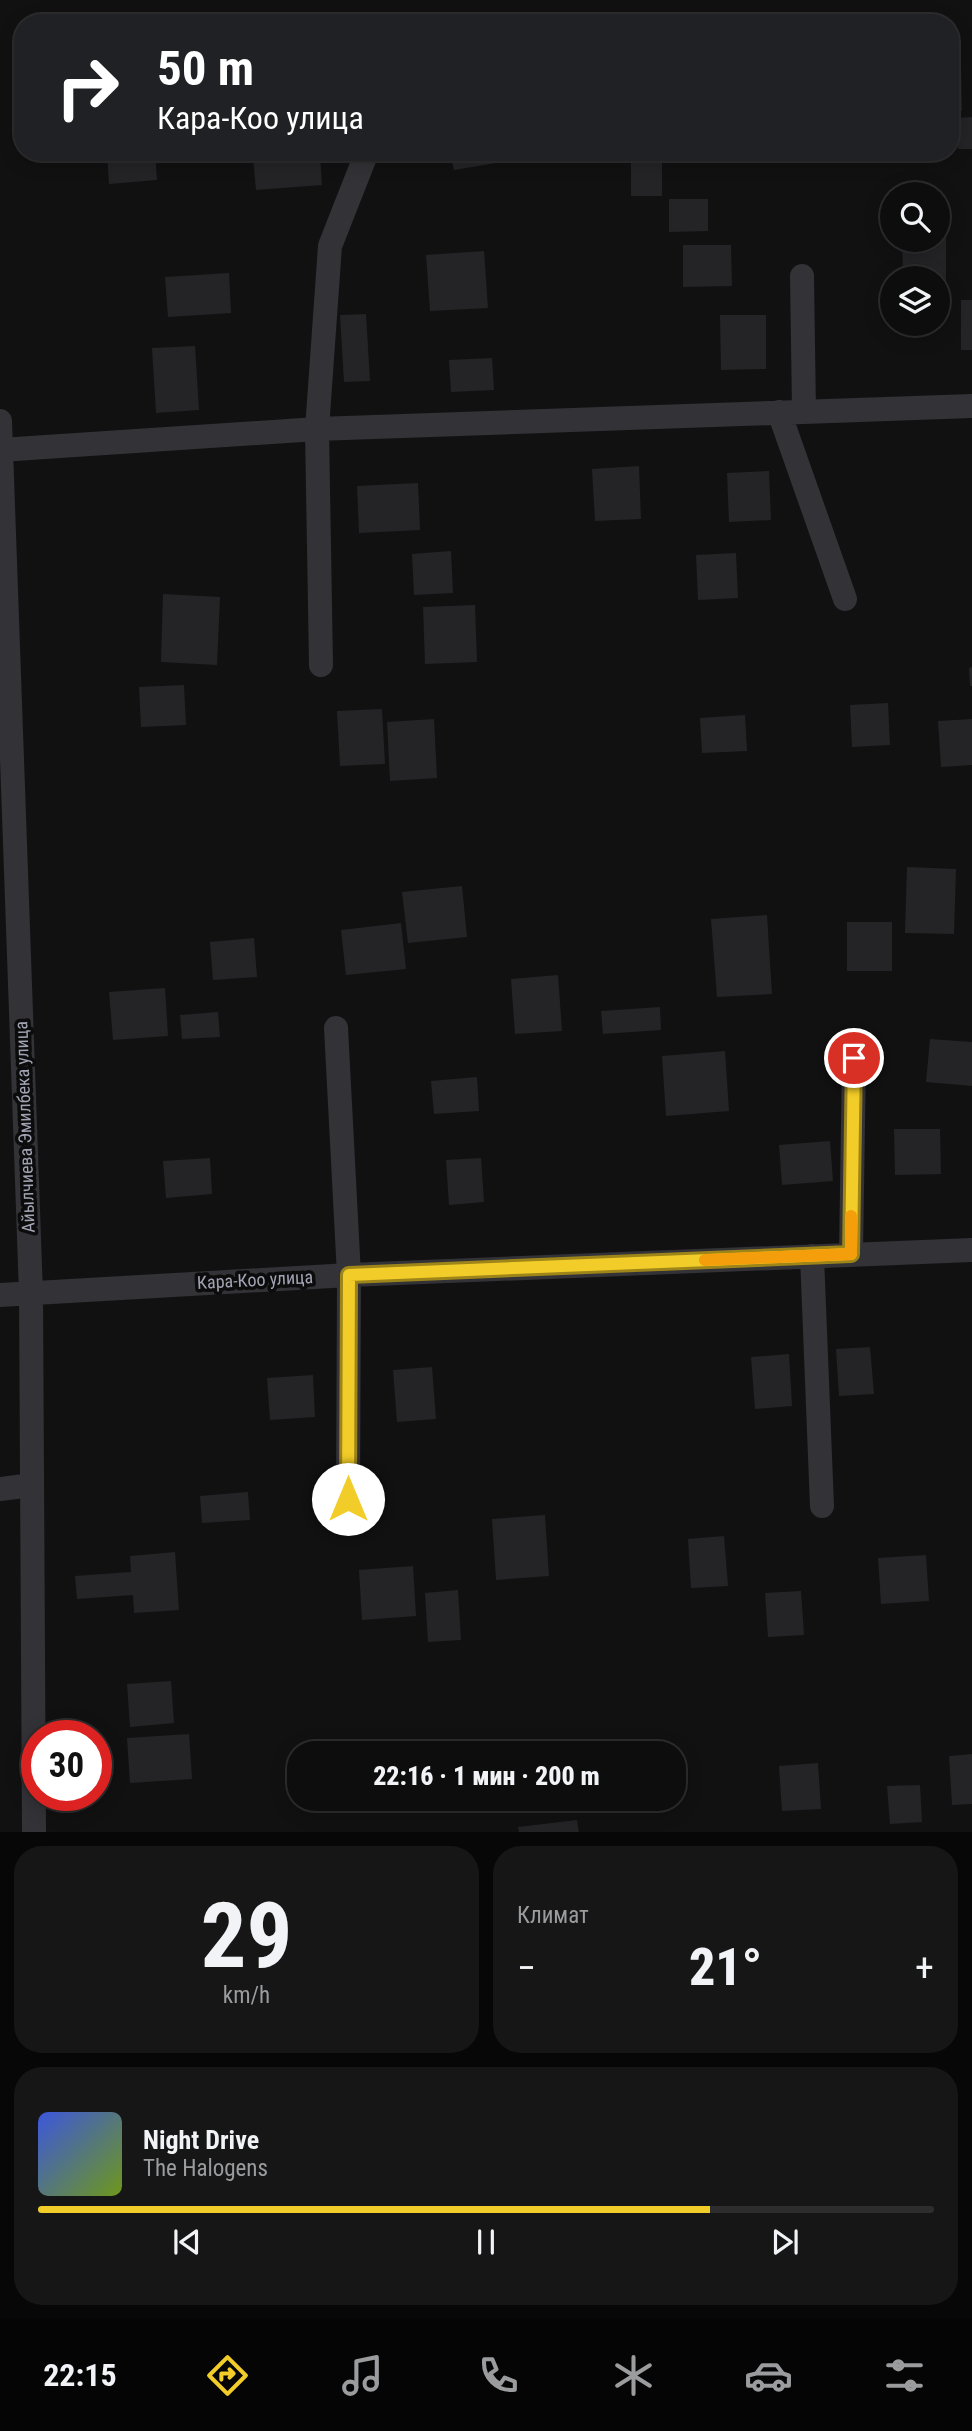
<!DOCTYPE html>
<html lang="ru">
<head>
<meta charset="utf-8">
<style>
  :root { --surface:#0d0d0e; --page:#161617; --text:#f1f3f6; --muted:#9a9c9e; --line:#2d2d2e; --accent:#f2cc28 }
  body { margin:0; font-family:"Roboto Condensed",sans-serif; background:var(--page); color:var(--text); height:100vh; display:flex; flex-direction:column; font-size:26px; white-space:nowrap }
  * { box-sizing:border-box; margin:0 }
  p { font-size:23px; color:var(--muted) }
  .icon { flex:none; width:38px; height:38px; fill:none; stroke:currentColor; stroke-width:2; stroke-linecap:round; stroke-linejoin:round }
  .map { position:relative; height:1832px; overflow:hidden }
  .sheet { display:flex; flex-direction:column; gap:14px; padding:14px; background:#070708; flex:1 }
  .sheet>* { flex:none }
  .top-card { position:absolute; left:14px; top:14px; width:945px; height:147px; border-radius:28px; box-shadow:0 4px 18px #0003,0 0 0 2px var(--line); background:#202124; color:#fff; overflow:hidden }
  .controls { position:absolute; left:880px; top:182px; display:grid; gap:14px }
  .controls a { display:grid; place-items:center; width:70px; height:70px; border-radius:50%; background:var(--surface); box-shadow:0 4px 18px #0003,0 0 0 2px var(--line); font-size:35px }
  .speed { position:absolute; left:21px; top:1720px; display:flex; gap:14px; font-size:35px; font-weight:700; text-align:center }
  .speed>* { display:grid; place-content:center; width:91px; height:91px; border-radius:50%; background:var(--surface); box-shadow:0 4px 18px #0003,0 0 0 2px var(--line); line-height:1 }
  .speed .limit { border:10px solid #d22; background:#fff; color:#111 }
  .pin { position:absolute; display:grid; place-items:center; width:60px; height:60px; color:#fff; margin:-30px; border:4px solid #fff; border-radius:50%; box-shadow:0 2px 7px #0007 }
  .me { position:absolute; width:77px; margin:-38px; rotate:0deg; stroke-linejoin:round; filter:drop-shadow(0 0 5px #0008) }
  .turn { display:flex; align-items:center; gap:24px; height:147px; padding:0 28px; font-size:32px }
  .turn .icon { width:91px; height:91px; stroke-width:2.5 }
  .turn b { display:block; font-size:49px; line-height:60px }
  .big { font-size:52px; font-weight:800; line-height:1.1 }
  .sheet .widget { flex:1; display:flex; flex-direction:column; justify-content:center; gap:10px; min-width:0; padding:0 24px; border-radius:28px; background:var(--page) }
  .sheet .dial { align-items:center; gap:0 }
  .dial b { font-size:91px; line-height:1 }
  .song { display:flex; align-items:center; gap:21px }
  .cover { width:84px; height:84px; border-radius:10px; background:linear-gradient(135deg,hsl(230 70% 55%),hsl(80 70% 35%)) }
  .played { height:7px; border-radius:4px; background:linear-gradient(90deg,var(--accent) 75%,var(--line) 75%) }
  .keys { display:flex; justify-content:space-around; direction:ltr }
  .heat { display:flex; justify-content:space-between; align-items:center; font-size:38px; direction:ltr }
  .sheet .tiles { flex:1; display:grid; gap:14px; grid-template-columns:1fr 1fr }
  .widget:last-child { grid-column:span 2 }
  .trip { position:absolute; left:287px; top:1741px; width:399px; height:70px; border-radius:28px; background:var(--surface); box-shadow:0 4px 18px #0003,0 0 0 2px var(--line); font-weight:800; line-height:70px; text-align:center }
  .menu { display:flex; height:112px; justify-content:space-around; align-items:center; background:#050506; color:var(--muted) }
  .menu .icon { width:49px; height:49px }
  .menu .on { color:var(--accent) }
  .menu b { font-size:32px; color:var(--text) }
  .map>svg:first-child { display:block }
  .building { fill:#242326 }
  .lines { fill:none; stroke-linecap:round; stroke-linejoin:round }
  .minor { stroke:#323237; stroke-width:24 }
  .route-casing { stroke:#9d851a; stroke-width:18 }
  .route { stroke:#f2cc28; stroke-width:12 }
  .slow { stroke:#f59e0b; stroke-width:12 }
  .labels { text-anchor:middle; stroke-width:7; stroke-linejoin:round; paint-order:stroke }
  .street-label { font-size:18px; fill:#a2a4b3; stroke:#0c0c0d }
</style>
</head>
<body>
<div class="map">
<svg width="972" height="1833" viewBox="0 0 972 1833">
  <rect width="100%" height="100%" fill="#111112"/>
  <path class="building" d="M950,64H961L962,111H950Z
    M972,117V149H958V118Z
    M107,152H155L157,180L109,184Z
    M450,152H494L496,163L454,170Z
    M631,152H662V196H631Z
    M320,155L322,185L256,190L253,159Z
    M669,199H708V231L669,232Z
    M938,230H946V282H938V278H903L902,240H938Z
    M683,245H731L732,286L683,287Z
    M484,251L488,308L430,311L426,255Z
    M229,273L231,313L168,317L165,277Z
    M961,300H972V350H961Z
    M366,314L370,381L344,382L340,315Z
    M720,315H766V369L721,370Z
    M195,346L199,410L156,413L152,348Z
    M492,358L494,390L451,392L449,360Z
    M639,466L641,519L595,521L592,469Z
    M769,471L771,520L729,522L727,473Z
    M418,483L420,530L359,533L357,486Z
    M451,551L453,593L414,595L412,554Z
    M736,553L738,598L698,600L696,555Z
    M163,594L220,597L217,665L161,662Z
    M475,605L477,662L425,664L423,607Z
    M972,667V686H970L969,668Z
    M184,685L186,725L141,727L139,687Z
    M888,703L890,745L852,747L850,705Z
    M382,709L385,764L340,766L337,711Z
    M745,715L747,751L702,753L700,718Z
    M434,719L437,778L390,781L387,722Z
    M972,719V765L941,767L938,721Z
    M907,867L956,869L954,934L905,933Z
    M462,886L467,937L408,943L402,892Z
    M767,915L772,994L717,997L711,919Z
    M847,922H892V971H847Z
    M401,923L406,969L346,975L341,930Z
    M254,938L257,977L213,980L210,942Z
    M558,975L562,1031L515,1034L511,979Z
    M165,988L168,1036L113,1040L109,992Z
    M660,1007L661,1030L603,1034L601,1011Z
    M218,1012L220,1037L182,1039L180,1015Z
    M930,1039L972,1042V1086L926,1082Z
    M725,1051L729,1111L666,1116L662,1056Z
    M477,1077L479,1111L434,1114L431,1081Z
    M894,1129H940L941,1174L895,1175Z
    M830,1141L833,1181L782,1185L779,1145Z
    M210,1158L212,1194L166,1198L163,1161Z
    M481,1158L484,1202L449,1205L446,1160Z
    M870,1347L874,1394L839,1396L836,1349Z
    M789,1354L792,1406L755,1409L751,1357Z
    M432,1367L436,1419L397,1422L393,1370Z
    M313,1375L315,1417L270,1420L267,1378Z
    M248,1492L250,1520L202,1523L200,1496Z
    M545,1515L549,1576L496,1580L492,1519Z
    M724,1536L728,1586L691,1588L688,1539Z
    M175,1552L179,1610L134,1613L133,1595L77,1599L75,1576L131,1572L130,1556Z
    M926,1555L929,1601L881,1604L878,1558Z
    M413,1566L416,1616L362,1620L359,1570Z
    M458,1590L461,1640L428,1642L425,1593Z
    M801,1591L804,1635L768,1637L765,1593Z
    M171,1681L174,1723L130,1727L127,1684Z
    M189,1734L192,1779L130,1783L127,1738Z
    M972,1754V1804L952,1805L949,1756Z
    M818,1763L821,1809L782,1811L779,1766Z
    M920,1785L922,1822L890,1824L887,1786Z
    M577,1820L579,1833H519L518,1827Z"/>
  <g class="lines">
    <path class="minor" d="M802,276L804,411
      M779,412L845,599
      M0,421L31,1294L34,1833
      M0,450L317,429L972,406
      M321,665L317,429L330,246L367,152
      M336,1028L349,1275L348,1499
      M851,1254L854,1058
      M812,1256L822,1506
      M0,1295L349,1275L972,1250
      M0,1489L32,1485"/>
  </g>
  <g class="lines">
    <g class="route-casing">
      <path id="route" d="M348,1499L349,1275L851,1254L854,1058"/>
    </g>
    <use href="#route" class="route"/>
    <path class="slow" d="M705,1260L851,1254V1216"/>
  </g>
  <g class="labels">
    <g class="street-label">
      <text transform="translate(25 1127) rotate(-92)" y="6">Айылчиева Эмилбека улица</text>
      <text transform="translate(255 1280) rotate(-3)" y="6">Кара-Коо улица</text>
    </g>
  </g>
</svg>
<div class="controls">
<a><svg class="icon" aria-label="search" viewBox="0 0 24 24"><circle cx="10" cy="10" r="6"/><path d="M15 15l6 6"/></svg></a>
<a><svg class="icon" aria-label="layers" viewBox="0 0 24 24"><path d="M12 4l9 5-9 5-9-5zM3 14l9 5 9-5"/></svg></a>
</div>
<div class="speed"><div class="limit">30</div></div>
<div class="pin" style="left:854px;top:1058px;background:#d93025"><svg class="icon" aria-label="arrive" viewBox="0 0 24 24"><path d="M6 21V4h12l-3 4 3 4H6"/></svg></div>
<svg class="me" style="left:348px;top:1499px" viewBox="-20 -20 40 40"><circle r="19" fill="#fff"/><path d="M0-13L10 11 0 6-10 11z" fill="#f2cc28"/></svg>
<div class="trip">22:16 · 1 мин · 200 m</div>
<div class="top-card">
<div class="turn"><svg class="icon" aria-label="right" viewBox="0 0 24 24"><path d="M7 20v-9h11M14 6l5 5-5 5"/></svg><div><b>50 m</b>Кара-Коо улица</div></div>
</div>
</div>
<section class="sheet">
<div class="tiles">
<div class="widget dial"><b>29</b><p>km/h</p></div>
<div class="widget"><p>Климат</p>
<div class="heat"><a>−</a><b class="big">21°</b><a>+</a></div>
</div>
<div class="widget">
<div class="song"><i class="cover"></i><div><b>Night Drive</b><p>The Halogens</p></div></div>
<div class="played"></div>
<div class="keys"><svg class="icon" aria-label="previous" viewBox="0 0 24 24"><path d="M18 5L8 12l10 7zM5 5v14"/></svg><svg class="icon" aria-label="pause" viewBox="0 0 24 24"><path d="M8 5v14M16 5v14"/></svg><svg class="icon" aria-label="next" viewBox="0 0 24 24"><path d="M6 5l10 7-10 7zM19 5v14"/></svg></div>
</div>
</div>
</section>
<nav class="menu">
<b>22:15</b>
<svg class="icon on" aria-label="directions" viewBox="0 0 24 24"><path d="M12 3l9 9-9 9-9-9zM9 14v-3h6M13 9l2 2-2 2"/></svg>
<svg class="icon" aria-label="music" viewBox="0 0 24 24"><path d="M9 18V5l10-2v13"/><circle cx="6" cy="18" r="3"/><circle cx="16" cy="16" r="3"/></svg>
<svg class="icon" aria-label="phone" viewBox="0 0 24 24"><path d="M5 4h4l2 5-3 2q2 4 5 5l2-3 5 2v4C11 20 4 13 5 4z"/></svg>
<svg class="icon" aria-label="climate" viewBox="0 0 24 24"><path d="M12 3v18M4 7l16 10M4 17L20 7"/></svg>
<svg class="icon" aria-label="car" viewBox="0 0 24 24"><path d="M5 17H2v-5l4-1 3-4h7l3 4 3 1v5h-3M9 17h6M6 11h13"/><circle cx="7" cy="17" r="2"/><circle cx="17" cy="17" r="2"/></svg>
<svg class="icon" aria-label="filters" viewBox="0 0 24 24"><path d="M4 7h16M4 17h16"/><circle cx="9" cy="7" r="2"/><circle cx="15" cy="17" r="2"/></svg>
</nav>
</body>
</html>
